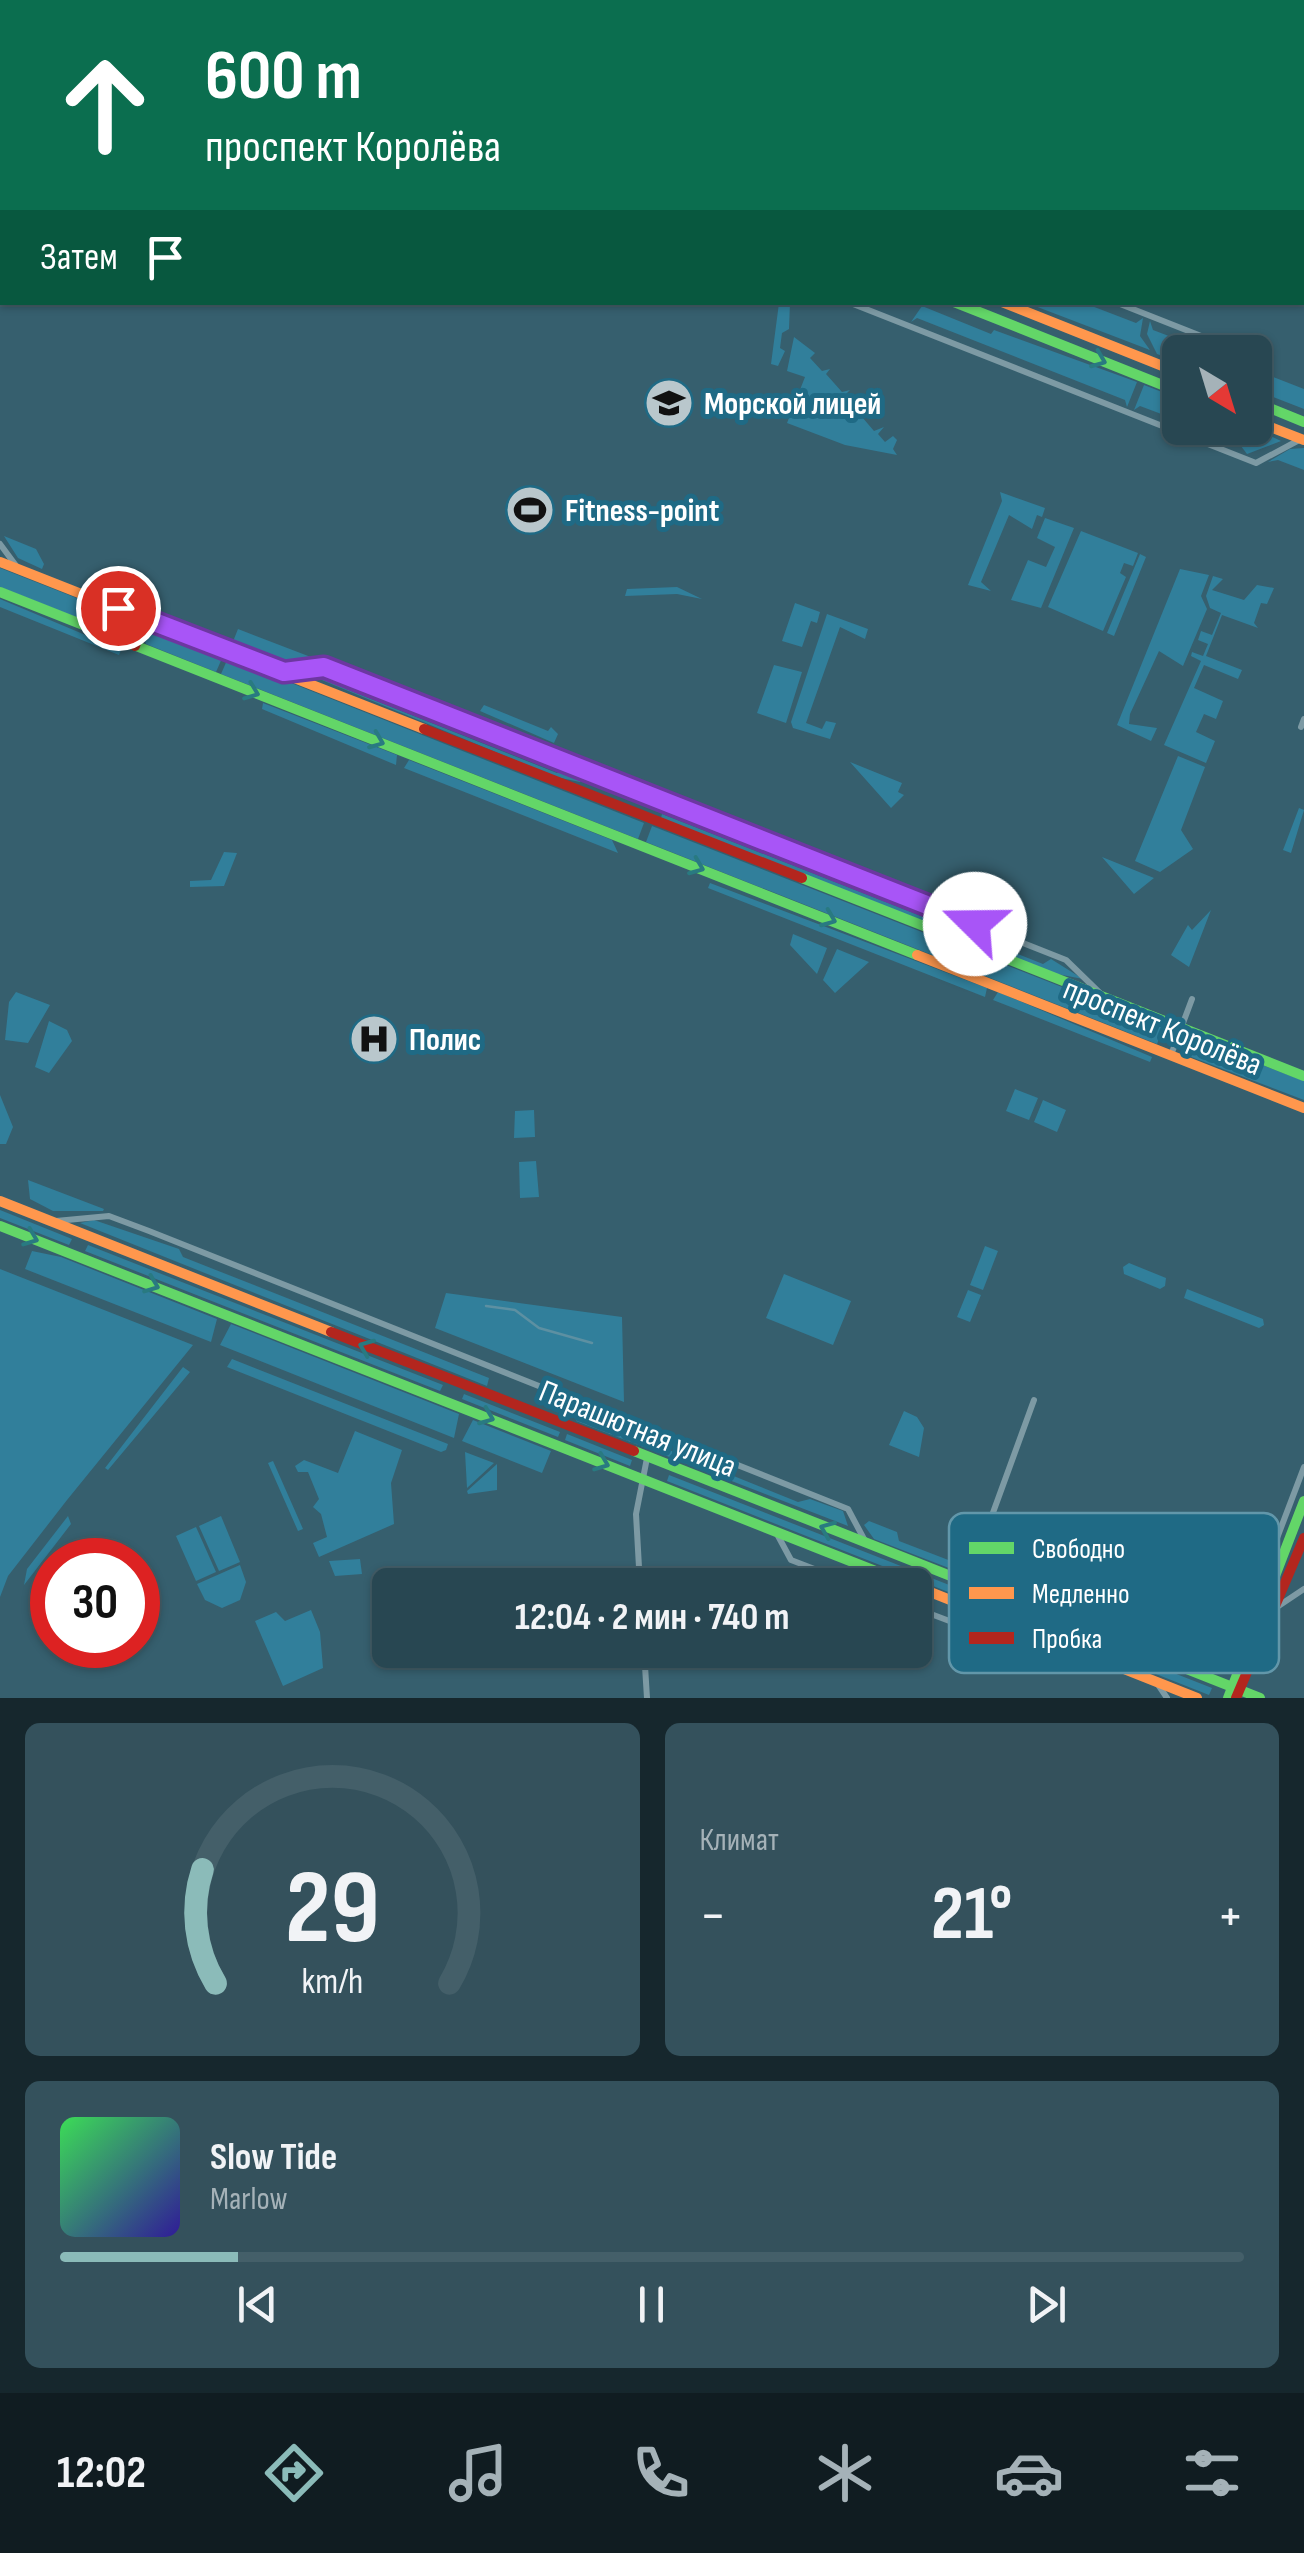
<!DOCTYPE html>
<html lang="ru">
<head>
<meta charset="utf-8">
<style>
  :root { --surface:#284752; --page:#34515c; --text:#f1f3f6; --muted:#a5b2b8; --line:#445f69; --accent:#8bbbb9 }
  body { margin:0; font-family:"Sofia Sans Condensed",sans-serif; background:var(--page); color:var(--text); height:100vh; display:flex; flex-direction:column; font-size:38px; white-space:nowrap }
  * { box-sizing:border-box; margin:0 }
  p { font-size:32px; color:var(--muted) }
  .icon { flex:none; width:55px; height:55px; fill:none; stroke:currentColor; stroke-width:2; stroke-linecap:round; stroke-linejoin:round }
  .map { position:relative; height:1698px; overflow:hidden }
  .drawer { display:flex; flex-direction:column; gap:25px; padding:25px; background:#16272d; flex:1 }
  .drawer>* { flex:none }
  .guide { position:absolute; left:0px; top:0px; width:1305px; height:305px; box-shadow:0 2px 8px #0004,0 0 0 2px var(--line); background:#0b6e4f; color:#fff; overflow:hidden }
  .needle { width:65px; rotate:142deg }
  .fabs { position:absolute; left:1162px; top:335px; display:grid; gap:20px }
  .fabs a { display:grid; place-items:center; width:110px; height:110px; border-radius:15px; background:var(--surface); box-shadow:0 2px 8px #0004,0 0 0 2px var(--line); font-size:50px }
  .speed { position:absolute; left:30px; top:1538px; display:flex; gap:20px; font-size:50px; font-weight:700; text-align:center }
  .speed>* { display:grid; place-content:center; width:130px; height:130px; border-radius:50%; background:var(--surface); box-shadow:0 2px 8px #0004,0 0 0 2px var(--line); line-height:1 }
  .speed .limit { border:15px solid #d22; background:#fff; color:#111 }
  .pin { position:absolute; display:grid; place-items:center; width:85px; height:85px; color:#fff; margin:-42px; border:5px solid #fff; border-radius:50%; box-shadow:0 2px 10px #0007 }
  .me { position:absolute; width:110px; margin:-55px; rotate:292deg; stroke-linejoin:round; filter:drop-shadow(0 0 8px #0008) }
  .turn { display:flex; align-items:center; gap:35px; height:210px; padding:0 40px; font-size:45px }
  .turn .icon { width:130px; height:130px; stroke-width:2.5 }
  .turn b { display:block; font-size:70px; line-height:85px }
  .then { display:flex; align-items:center; height:95px; padding:0 40px; background:#0003; gap:20px; font-size:38px }
  .big { font-size:75px; font-weight:700; line-height:1.1 }
  .drawer .widget { flex:1; display:flex; flex-direction:column; justify-content:center; gap:15px; min-width:0; padding:0 35px; border-radius:15px; background:var(--page) }
  .drawer .dial { align-items:center; gap:0 }
  .dial svg { height:260px; overflow:visible; fill:none; stroke:var(--line); stroke-width:7; stroke-linecap:round; text-anchor:middle }
  .dial text { fill:var(--text); stroke:none }
  .song { display:flex; align-items:center; gap:30px }
  .cover { width:120px; height:120px; border-radius:15px; background:linear-gradient(135deg,hsl(130 70% 55%),hsl(250 70% 35%)) }
  .played { height:10px; border-radius:5px; background:linear-gradient(90deg,var(--accent) 15%,var(--line) 15%) }
  .keys { display:flex; justify-content:space-around; direction:ltr }
  .heat { display:flex; justify-content:space-between; align-items:center; font-size:55px; direction:ltr }
  .drawer .tiles { flex:1; display:grid; gap:25px; grid-template-columns:1fr 1fr }
  .widget:last-child { grid-column:span 2 }
  .trip { position:absolute; left:372px; top:1568px; width:560px; height:100px; border-radius:15px; background:var(--surface); box-shadow:0 2px 8px #0004,0 0 0 2px var(--line); font-weight:700; line-height:100px; text-align:center }
  .tabs { display:flex; height:160px; justify-content:space-around; align-items:center; background:#101c21; color:var(--muted) }
  .tabs .icon { width:70px; height:70px }
  .tabs .current { color:var(--accent) }
  .tabs b { font-size:45px; color:var(--text) }
  .map>svg:first-child { display:block }
  .green { fill:#317f9b }
  .lines { fill:none; stroke-linecap:round; stroke-linejoin:round }
  .stream { stroke:#5d90a2; stroke-width:2.5 }
  .street { stroke:#7d9aa4; stroke-width:6 }
  .fast { stroke:#63d668; stroke-width:10 }
  .slow { stroke:#ff974d; stroke-width:10 }
  .jam { stroke:#b3261e; stroke-width:10 }
  .oneway { stroke:#297a81 }
  .route-casing { stroke:#6d37a1; stroke-width:25 }
  .route { stroke:#a855f7; stroke-width:18 }
  .labels { text-anchor:middle; stroke-width:10; stroke-linejoin:round; paint-order:stroke }
  .poi-label { font-size:32px; font-weight:bold; fill:#fff; stroke:#1f6a85; text-anchor:start }
  .street-label { font-size:32px; fill:#fff; stroke:#1f6a85 }
  .key { fill:#1f6a85; stroke:#6297aa; stroke-width:2.5 }
  .key-label { font-size:28px; fill:#fff }
</style>
</head>
<body>
<div class="map">
<svg width="1304" height="1698" viewBox="0 0 1304 1698">
  <rect width="100%" height="100%" fill="#365f6e"/>
  <path class="green" d="M779,303H790L789,329L782,333L780,348L785,351L778,366L771,364Z
    M1027,303H1084L1136,323L1143,318L1140,336L1150,350Z
    M922,306L991,334L994,330L1137,382L1127,407L1125,400L917,318L911,322Z
    M1150,321L1153,330L1211,352L1216,348L1223,352H1180V363L1157,354L1147,334Z
    M794,337L815,353L810,358L822,371L830,369L826,374L842,392L850,390L845,395L861,412L869,410L862,417L874,431L884,427L878,434L885,442L893,436L897,440L893,449L897,455L845,445L787,423L805,377L787,371Z
    M1255,370L1304,389V409L1255,390Z
    M1144,385L1180,399V421L1140,406L1134,410Z
    M1195,428H1254L1281,441L1247,454L1241,446Z
    M1304,448V470L1278,460L1268,462L1290,449Z
    M1000,492L1045,508L1042,517L1037,515L1032,529L1009,515L981,582L991,591L968,585L1002,501Z
    M1045,518L1074,528L1041,608L1011,600L1028,560L1046,567L1055,547L1037,538Z
    M1081,531L1138,553L1133,566L1124,563L1120,573L1126,577L1103,631L1048,607Z
    M4,536L36,549L44,564L42,569L18,558Z
    M1140,554L1146,557L1114,636L1107,633Z
    M0,568L135,621L128,638L0,587Z
    M1180,569L1209,575L1201,596L1207,609L1183,666L1159,651L1130,714L1129,724L1157,728L1151,741L1117,725Z
    M1213,576L1223,579L1212,590L1244,600L1257,585L1274,588L1267,604L1261,603L1254,623L1258,628L1222,615L1206,656L1242,670L1238,679L1204,665L1194,688L1223,701L1216,719L1204,714L1196,732L1215,741L1206,763L1164,745L1201,661L1191,656L1192,652L1203,656L1208,644L1198,640L1201,631L1212,635L1221,613L1210,608L1206,596Z
    M677,587L702,599L677,594L625,596L627,589Z
    M0,599L121,650L119,655L0,607Z
    M795,603L820,612L817,623L811,621L802,647L782,641Z
    M827,614L868,629L865,639L840,627L806,723L822,729L826,721L836,723L830,739L793,728L791,722Z
    M151,628L223,656L216,672L146,644L144,638Z
    M238,629L316,659L315,661L279,663L232,644Z
    M228,658L644,823L638,839L221,674Z
    M774,665L802,672L786,723L757,713Z
    M323,672L347,682L346,689L557,773L566,769L583,775L580,782L556,777L305,673Z
    M263,703L397,755L396,765L262,709Z
    M484,705L548,731L551,727L558,734L554,743L480,711Z
    M1178,756L1205,767L1181,830L1193,849L1160,872L1135,861Z
    M409,760L612,840L618,853L404,768Z
    M850,762L902,783L898,792L904,795L891,808Z
    M1299,808L1304,810L1291,853L1283,850Z
    M662,814L1043,964L1051,959L1083,979L1052,973L661,818Z
    M652,826L1164,1027L1157,1044L646,842Z
    M224,852L237,853L224,886L190,887V881L211,880Z
    M1102,857L1154,878L1134,894Z
    M710,883L987,988L985,997L708,888Z
    M1211,910L1189,967L1171,955L1188,925L1192,930Z
    M793,934L827,948L817,974L790,945Z
    M837,949L869,962L835,993L823,980Z
    M16,992L50,1005L28,1043L5,1040L9,1002Z
    M998,992L1152,1057L1150,1062L993,1000Z
    M49,1021L67,1030L72,1041L49,1073L35,1067Z
    M1192,1038L1304,1081V1100L1186,1055L1183,1049Z
    M1015,1089L1038,1098L1029,1120L1006,1111Z
    M0,1095L13,1127L6,1144H0Z
    M1043,1100L1066,1110L1057,1132L1034,1122Z
    M534,1110L535,1137L514,1138L515,1111Z
    M536,1161L539,1197L520,1198L519,1162Z
    M28,1180L104,1209L103,1211H53L30,1199Z
    M0,1210L72,1239L69,1245L0,1218Z
    M94,1220L179,1249L183,1257L489,1378L487,1386L80,1223Z
    M88,1245L443,1385L440,1391L85,1251Z
    M985,1246L998,1251L983,1290L970,1285Z
    M32,1251L61,1257L217,1319L211,1342L25,1269Z
    M1129,1263L1166,1278L1165,1286L1160,1289L1124,1274L1123,1267Z
    M0,1269L193,1345L67,1500L8,1576L0,1597Z
    M784,1274L851,1301L833,1345L766,1318Z
    M1187,1289L1263,1319L1264,1325L1259,1328L1184,1298Z
    M968,1290L981,1295L970,1322L957,1317Z
    M446,1293L622,1317L624,1402L435,1328Z
    M231,1324L459,1414L454,1438L220,1345Z
    M232,1359L448,1444L446,1450L441,1452L227,1367Z
    M183,1367L190,1372L108,1470L105,1468Z
    M464,1394L560,1432L558,1437L462,1399Z
    M904,1411L917,1417L924,1428L919,1457L889,1445Z
    M580,1414L798,1502L810,1499L843,1511L848,1526L576,1421Z
    M473,1420L551,1451L542,1473L462,1441Z
    M355,1431L402,1450L391,1483L394,1524L319,1557L313,1543L327,1537L321,1514L313,1507L319,1499L308,1472H298L295,1466L304,1460L338,1473Z
    M567,1434L632,1460L630,1466L565,1440Z
    M465,1452L494,1463L467,1488Z
    M273,1461L303,1529L298,1531L268,1463Z
    M497,1464V1490L468,1494L467,1491Z
    M669,1475L1212,1688L1209,1695L667,1481Z
    M68,1516L71,1524L24,1585L27,1569Z
    M221,1516L240,1562L219,1571L199,1526Z
    M869,1521L897,1532L899,1541L951,1561L959,1547L973,1552L966,1566L954,1570L874,1539L864,1525Z
    M196,1527L216,1572L196,1581L176,1536Z
    M360,1559L362,1574L335,1576L329,1561Z
    M240,1565L246,1582L240,1600L222,1608L205,1600L197,1584Z
    M311,1610L320,1632L323,1668L283,1686L255,1621L276,1612L285,1621Z"/>
  <g class="lines">
    <path class="stream" d="M486,1306L515,1310L539,1328L592,1343"/>
    <path class="street" d="M1302,31H1304
      M848,302L1256,463L1301,439
      M1115,302L1229,347L1231,352
      M0,544L17,567
      M284,672L324,667L1066,960L1102,995
      M1301,727L1304,719
      M1171,1055L1192,999
      M56,1221L109,1216L149,1231L848,1509L864,1539
      M777,1534L791,1560L856,1585
      M967,1584L1034,1400
      M640,1585L636,1514L647,1458
      M1266,1601L1260,1583L1304,1467
      M1277,1607L1304,1589
      M915,1608L1058,1662L1081,1653
      M644,1650L647,1698
      M1157,1683L1167,1698"/>
    <path class="fast" d="M188,0L194,2
      M230,0L236,2
      M407,2L408,0
      M417,2L420,0
      M954,302L1180,392
      M1255,402L1304,422
      M0,592L917,955
      M802,878L1304,1076
      M0,1226L911,1585
      M634,1451L1260,1698
      M1228,1698L1304,1501"/>
    <path class="slow" d="M1002,302L1180,373
      M1255,421L1304,440
      M0,562L424,729
      M917,955L1304,1108
      M0,1201L331,1332
      M915,1586L1197,1698"/>
    <path class="jam" d="M135,646L145,618
      M424,729L802,878
      M331,1332L634,1451
      M1236,1698L1304,1538"/>
  </g>
  <defs><path id="oneway-chevron" d="M-2-3.5L2.5 0L-2 3.5" fill="none" stroke-width="1.6" stroke-linecap="round" stroke-linejoin="round" transform="scale(2.5)"/></defs>
  <g class="oneway">
    <use href="#oneway-chevron" transform="translate(1099 360) rotate(22)"/>
    <use href="#oneway-chevron" transform="translate(252 692) rotate(21)"/>
    <use href="#oneway-chevron" transform="translate(377 741) rotate(22)"/>
    <use href="#oneway-chevron" transform="translate(697 867) rotate(22)"/>
    <use href="#oneway-chevron" transform="translate(829 919) rotate(22)"/>
    <use href="#oneway-chevron" transform="translate(31 1238) rotate(21)"/>
    <use href="#oneway-chevron" transform="translate(152 1285) rotate(21)"/>
    <use href="#oneway-chevron" transform="translate(366 1347) rotate(-158)"/>
    <use href="#oneway-chevron" transform="translate(487 1417) rotate(22)"/>
    <use href="#oneway-chevron" transform="translate(602 1463) rotate(21)"/>
    <use href="#oneway-chevron" transform="translate(827 1529) rotate(-158)"/>
  </g>
  <g class="lines">
    <g class="route-casing">
      <path id="route" d="M118,608L284,672L324,667L975,924"/>
    </g>
    <use href="#route" class="route"/>
  </g>
  <defs>
    <g id="university-disc" transform="scale(2.5)"><circle r="9.5" fill="#b9c7cc" stroke="#1f6a85"/><path d="M0-5L7-2L0 1L-7-2ZM-4 1L0 2.5L4 1V4Q0 6-4 4Z" fill="#111"/></g>
    <g id="stadium-disc" transform="scale(2.5)"><circle r="9.5" fill="#b9c7cc" stroke="#1f6a85"/><path d="M0-5a6.5 5 0 1 0 0 10a6.5 5 0 1 0 0-10ZM-3.5-1.8h7v3.6h-7Z" fill="#111"/></g>
    <g id="hospital-disc" transform="scale(2.5)"><circle r="9.5" fill="#b9c7cc" stroke="#1f6a85"/><path d="M-5-5h3v3.5h4V-5h3V5h-3V1.5h-4V5h-3Z" fill="#111"/></g>
  </defs>
  <g fill-rule="evenodd">
    <use href="#university-disc" x="669" y="403"/>
    <use href="#stadium-disc" x="530" y="510"/>
    <use href="#hospital-disc" x="374" y="1039"/>
  </g>
  <g class="labels">
    <g class="poi-label">
      <text x="704" y="414">Морской лицей</text>
      <text x="565" y="521">Fitness-point</text>
      <text x="409" y="1050">Полис</text>
    </g>
    <g class="street-label">
      <text transform="translate(1163 1026) rotate(22)" y="11">проспект Королёва</text>
      <text transform="translate(638 1428) rotate(22)" y="11">Парашютная улица</text>
    </g>
  </g>
  <rect x="949" y="1513" width="330" height="160" rx="15" class="key"/>
  <rect x="969" y="1542" width="45" height="12" fill="#63d668"/>
  <rect x="969" y="1587" width="45" height="12" fill="#ff974d"/>
  <rect x="969" y="1632" width="45" height="12" fill="#b3261e"/>
  <g class="key-label">
    <text x="1032" y="1558">Свободно</text>
    <text x="1032" y="1603">Медленно</text>
    <text x="1032" y="1648">Пробка</text>
  </g>
</svg>
<div class="fabs">
<a><svg class="needle" viewBox="-14 -14 28 28"><path d="M0-13l5 13h-10z" fill="#e53935"/><path d="M0 13l5-13h-10z" fill="#a5b2b8"/></svg></a>
</div>
<div class="speed"><div class="limit">30</div></div>
<div class="pin" style="left:118px;top:608px;background:#d93025"><svg class="icon" aria-label="arrive" viewBox="0 0 24 24"><path d="M6 21V4h12l-3 4 3 4H6"/></svg></div>
<svg class="me" style="left:975px;top:924px" viewBox="-20 -20 40 40"><circle r="19" fill="#fff"/><path d="M0-13L10 11 0 6-10 11z" fill="#a855f7"/></svg>
<div class="trip">12:04 · 2 мин · 740 m</div>
<div class="guide">
<div class="turn"><svg class="icon" aria-label="ahead" viewBox="0 0 24 24"><path d="M12 20V5M6 11l6-6 6 6"/></svg><div><b>600 m</b>проспект Королёва</div></div>
<div class="then">Затем<svg class="icon" aria-label="arrive" viewBox="0 0 24 24"><path d="M6 21V4h12l-3 4 3 4H6"/></svg></div>
</div>
</div>
<section class="drawer">
<div class="tiles">
<div class="widget dial"><svg viewBox="0 0 100 80">
<path d="M14 69A42 42 0 1 1 86 69"/>
<path d="M14 69A42 42 0 0 1 10 34" stroke="#8bbbb9"/>
<text x="50" y="56" font-size="32" font-weight="700">29</text>
<text x="50" y="72" font-size="11">km/h</text>
</svg></div>
<div class="widget"><p>Климат</p>
<div class="heat"><a>−</a><b class="big">21°</b><a>+</a></div>
</div>
<div class="widget">
<div class="song"><i class="cover"></i><div><b>Slow Tide</b><p>Marlow</p></div></div>
<div class="played"></div>
<div class="keys"><svg class="icon" aria-label="previous" viewBox="0 0 24 24"><path d="M18 5L8 12l10 7zM5 5v14"/></svg><svg class="icon" aria-label="pause" viewBox="0 0 24 24"><path d="M8 5v14M16 5v14"/></svg><svg class="icon" aria-label="next" viewBox="0 0 24 24"><path d="M6 5l10 7-10 7zM19 5v14"/></svg></div>
</div>
</div>
</section>
<nav class="tabs">
<b>12:02</b>
<svg class="icon current" aria-label="directions" viewBox="0 0 24 24"><path d="M12 3l9 9-9 9-9-9zM9 14v-3h6M13 9l2 2-2 2"/></svg>
<svg class="icon" aria-label="music" viewBox="0 0 24 24"><path d="M9 18V5l10-2v13"/><circle cx="6" cy="18" r="3"/><circle cx="16" cy="16" r="3"/></svg>
<svg class="icon" aria-label="phone" viewBox="0 0 24 24"><path d="M5 4h4l2 5-3 2q2 4 5 5l2-3 5 2v4C11 20 4 13 5 4z"/></svg>
<svg class="icon" aria-label="climate" viewBox="0 0 24 24"><path d="M12 3v18M4 7l16 10M4 17L20 7"/></svg>
<svg class="icon" aria-label="car" viewBox="0 0 24 24"><path d="M5 17H2v-5l4-1 3-4h7l3 4 3 1v5h-3M9 17h6M6 11h13"/><circle cx="7" cy="17" r="2"/><circle cx="17" cy="17" r="2"/></svg>
<svg class="icon" aria-label="filters" viewBox="0 0 24 24"><path d="M4 7h16M4 17h16"/><circle cx="9" cy="7" r="2"/><circle cx="15" cy="17" r="2"/></svg>
</nav>
</body>
</html>
